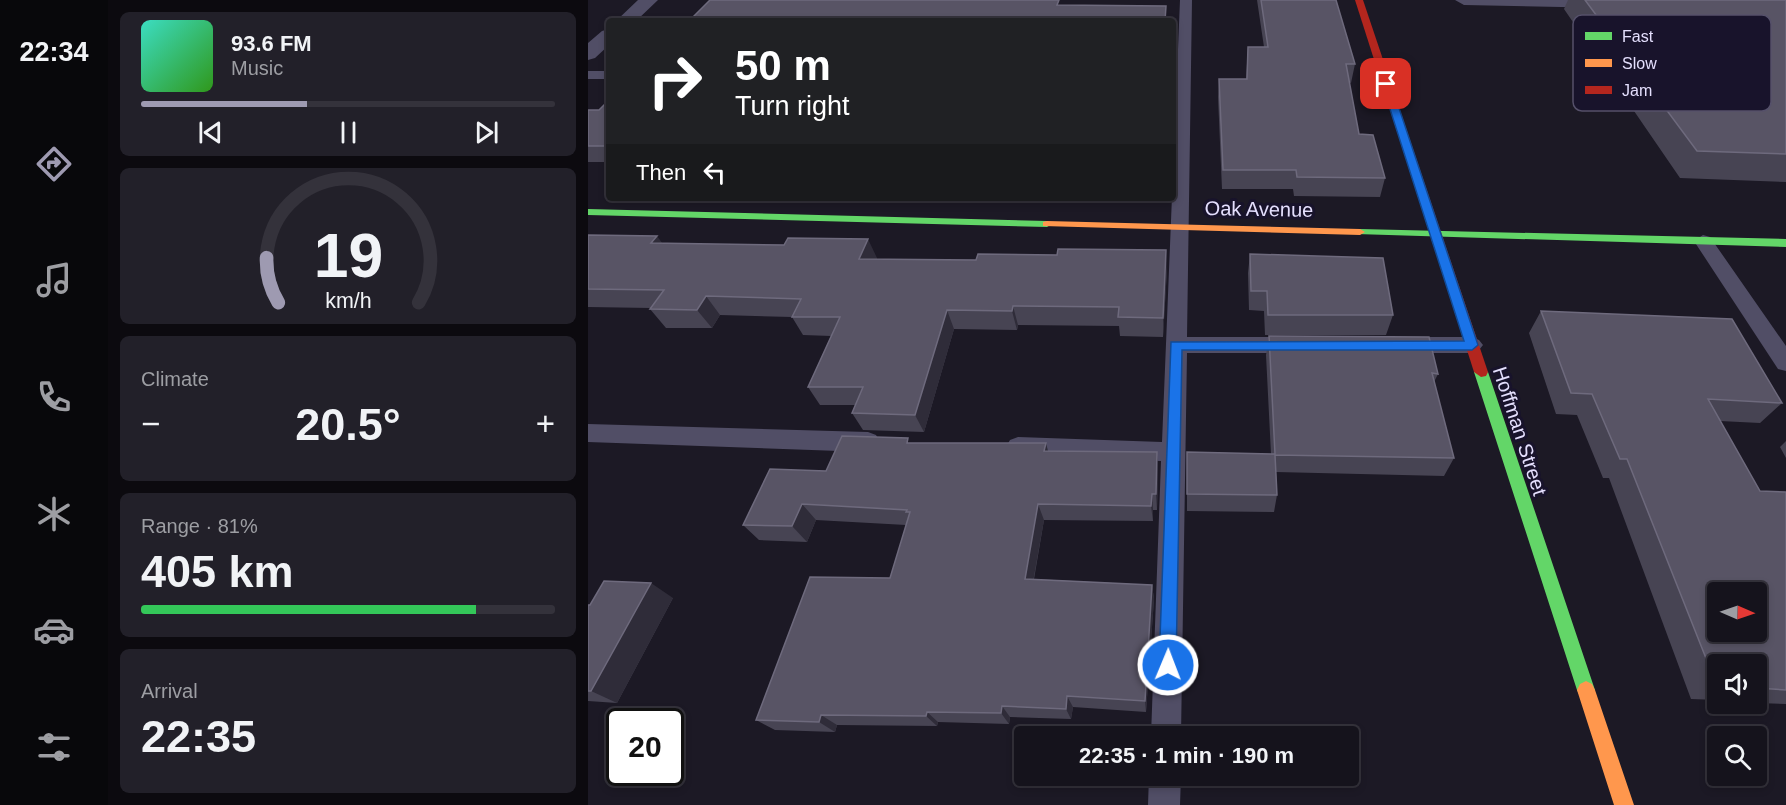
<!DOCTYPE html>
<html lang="en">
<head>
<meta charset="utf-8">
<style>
  :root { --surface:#15131c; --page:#222029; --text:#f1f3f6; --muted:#9d9ea3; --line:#34323b; --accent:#9e9ab1 }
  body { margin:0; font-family:Helvetica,sans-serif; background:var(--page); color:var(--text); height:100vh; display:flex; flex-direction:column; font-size:22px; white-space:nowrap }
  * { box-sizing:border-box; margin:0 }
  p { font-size:20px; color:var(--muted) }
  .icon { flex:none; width:33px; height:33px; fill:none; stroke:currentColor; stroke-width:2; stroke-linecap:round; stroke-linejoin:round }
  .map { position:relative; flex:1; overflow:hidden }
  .sheet { display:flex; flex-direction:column; gap:12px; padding:12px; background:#0c0a0f; width:480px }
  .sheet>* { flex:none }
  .hud { position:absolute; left:18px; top:18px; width:570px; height:183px; border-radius:6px; box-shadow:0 3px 9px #0003,0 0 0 2px var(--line); background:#202124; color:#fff; overflow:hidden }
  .needle { width:39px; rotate:92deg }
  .tools { position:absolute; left:1119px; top:582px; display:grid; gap:12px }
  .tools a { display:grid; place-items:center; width:60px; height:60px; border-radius:6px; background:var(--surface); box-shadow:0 3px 9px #0003,0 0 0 2px var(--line); font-size:30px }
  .speed { position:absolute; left:18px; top:708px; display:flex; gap:12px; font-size:30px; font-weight:700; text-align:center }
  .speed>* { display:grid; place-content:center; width:78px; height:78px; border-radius:50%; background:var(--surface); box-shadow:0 3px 9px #0003,0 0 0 2px var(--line); line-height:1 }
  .speed .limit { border:3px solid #111; border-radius:9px; background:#fff; color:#111 }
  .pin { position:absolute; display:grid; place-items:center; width:51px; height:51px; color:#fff; margin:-26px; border-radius:12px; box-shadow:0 3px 9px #0006 }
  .me { position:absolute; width:66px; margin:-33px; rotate:1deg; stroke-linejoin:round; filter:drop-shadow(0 0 4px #0008) }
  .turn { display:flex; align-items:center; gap:21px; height:126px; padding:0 30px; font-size:27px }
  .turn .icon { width:78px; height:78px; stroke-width:2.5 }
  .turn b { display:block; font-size:42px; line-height:51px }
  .then { display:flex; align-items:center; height:57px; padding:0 30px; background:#0003; gap:12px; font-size:22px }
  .big { font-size:45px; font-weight:600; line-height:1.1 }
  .sheet .tile { flex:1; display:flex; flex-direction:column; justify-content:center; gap:9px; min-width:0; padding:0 21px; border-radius:9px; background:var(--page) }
  .sheet .dial { align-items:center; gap:0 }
  .dial svg { height:156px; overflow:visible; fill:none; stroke:var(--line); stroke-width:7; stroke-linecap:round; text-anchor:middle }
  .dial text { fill:var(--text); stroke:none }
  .song { display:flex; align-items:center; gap:18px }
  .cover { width:72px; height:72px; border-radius:9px; background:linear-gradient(135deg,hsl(170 70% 55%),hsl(110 70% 35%)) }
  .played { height:6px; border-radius:3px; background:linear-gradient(90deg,var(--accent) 40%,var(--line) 40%) }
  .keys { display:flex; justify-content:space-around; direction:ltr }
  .heat { display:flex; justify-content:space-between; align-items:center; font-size:33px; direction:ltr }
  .charge { height:9px; border-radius:4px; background:linear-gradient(90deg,#34c759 81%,var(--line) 0) }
  .trip { position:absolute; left:426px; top:726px; width:345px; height:60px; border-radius:6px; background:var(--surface); box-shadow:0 3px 9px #0003,0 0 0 2px var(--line); font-weight:600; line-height:60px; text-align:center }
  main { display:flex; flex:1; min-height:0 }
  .dock { display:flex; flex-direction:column; width:108px; justify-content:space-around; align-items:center; background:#08080b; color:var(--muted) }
  .dock .icon { width:42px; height:42px }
  .dock .on { color:var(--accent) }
  .dock b { font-size:27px; color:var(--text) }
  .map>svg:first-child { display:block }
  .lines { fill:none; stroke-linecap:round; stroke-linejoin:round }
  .lane { fill:#514e66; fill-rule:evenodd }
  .street { fill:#514e66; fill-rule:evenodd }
  .fast { fill:#63d668; fill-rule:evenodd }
  .slow { fill:#ff974d; fill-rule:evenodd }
  .jam { fill:#b3261e; fill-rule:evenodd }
  .wall { fill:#474453 }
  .shaded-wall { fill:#2f2c39 }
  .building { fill:#585465; stroke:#6e6a7d; stroke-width:1.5; fill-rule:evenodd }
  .route { fill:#1a73e8; stroke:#114b97; stroke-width:1.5 }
  .labels { text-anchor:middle; stroke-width:6; stroke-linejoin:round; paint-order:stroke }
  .street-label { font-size:20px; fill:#e4dffd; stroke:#18132b }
  .key { fill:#18132b; stroke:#55506a; stroke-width:1.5 }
  .key-label { font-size:16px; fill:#e4dffd }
</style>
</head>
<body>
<main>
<nav class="dock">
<b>22:34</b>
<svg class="icon on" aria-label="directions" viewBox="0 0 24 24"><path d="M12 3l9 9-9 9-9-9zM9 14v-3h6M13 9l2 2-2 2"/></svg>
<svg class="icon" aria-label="music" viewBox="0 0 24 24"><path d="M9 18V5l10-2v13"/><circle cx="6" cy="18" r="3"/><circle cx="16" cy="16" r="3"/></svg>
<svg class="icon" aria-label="phone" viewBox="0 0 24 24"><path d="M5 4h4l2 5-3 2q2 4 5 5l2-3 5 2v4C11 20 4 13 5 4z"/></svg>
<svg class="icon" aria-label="climate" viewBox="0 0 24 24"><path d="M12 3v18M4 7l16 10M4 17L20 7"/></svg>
<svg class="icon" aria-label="car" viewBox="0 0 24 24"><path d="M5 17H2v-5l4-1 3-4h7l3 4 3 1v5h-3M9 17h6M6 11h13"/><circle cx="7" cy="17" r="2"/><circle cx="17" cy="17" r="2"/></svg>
<svg class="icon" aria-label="filters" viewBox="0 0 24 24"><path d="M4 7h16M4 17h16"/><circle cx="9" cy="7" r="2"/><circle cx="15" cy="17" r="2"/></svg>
</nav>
<section class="sheet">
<div class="tile">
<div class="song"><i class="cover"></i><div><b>93.6 FM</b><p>Music</p></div></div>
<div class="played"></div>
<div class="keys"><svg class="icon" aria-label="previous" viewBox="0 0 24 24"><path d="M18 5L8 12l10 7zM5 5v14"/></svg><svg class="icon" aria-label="pause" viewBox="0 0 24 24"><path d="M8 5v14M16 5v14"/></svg><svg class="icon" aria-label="next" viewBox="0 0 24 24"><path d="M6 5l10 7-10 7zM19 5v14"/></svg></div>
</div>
<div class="tile dial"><svg viewBox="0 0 100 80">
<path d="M14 69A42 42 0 1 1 86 69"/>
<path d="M14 69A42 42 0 0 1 8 46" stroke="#9e9ab1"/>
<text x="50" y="56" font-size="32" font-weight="700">19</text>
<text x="50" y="72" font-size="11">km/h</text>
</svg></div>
<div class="tile"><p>Climate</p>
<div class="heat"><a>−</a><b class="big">20.5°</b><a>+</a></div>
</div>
<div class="tile"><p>Range · 81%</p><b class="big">405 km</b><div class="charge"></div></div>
<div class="tile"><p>Arrival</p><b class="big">22:35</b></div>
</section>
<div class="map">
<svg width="1198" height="805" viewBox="0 0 1198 805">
  <rect width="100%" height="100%" fill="#1c1925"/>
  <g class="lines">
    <path class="lane" d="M592,0H604L599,337H711L718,340L722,345L718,350L711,353H599L593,736H563L573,461L430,457L422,454L418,447L422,440L430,437L574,442Z
      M0,71H21V79H0Z
      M1115,235L1122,237L1198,346V371L1190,369L1106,241Z
      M813,337H884L891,340L895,345L891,350L884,353H813L806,350L802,345L806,340Z
      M0,424L280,432L288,435L292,442L288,449L280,452L0,442Z
      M561,776H593L592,805H560Z"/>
    <path class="street" d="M50,0H70L48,21H28Z
      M867,0H1031L1033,3L1024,8L876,5Z
      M21,29V45L7,58L0,60V43L14,31Z"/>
    <path class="fast" d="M0,209L459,221L464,224L459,227L0,215Z
      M772,229L1198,239V247L768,234V230Z
      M893,367L900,372L1007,690L1004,696L998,699L992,696L989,690L886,372Z"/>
    <path class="slow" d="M459,221L772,229L777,232L772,235L455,226V222Z
      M998,681L1004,684L1007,690L1046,805H1026L989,690L992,684Z"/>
    <path class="jam" d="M767,0H775L900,372L898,376L893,377L886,372Z"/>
  </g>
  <path class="wall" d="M669,0H748L767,64L763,83L761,82L771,134L797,178L792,197L706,196L705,189H634L630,97L631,79H658L660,47H676Z
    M980,0H1198V182L1092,178L976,9Z
    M21,100V162H0V110H11Z
    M0,235L75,244L289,258L288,259L579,269L575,337L532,336L531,326L430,325L429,330L366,329L336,432L275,430L264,413L267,405H232L220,387L243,336L215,335L204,317L132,315L124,328H78L62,309L63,308L0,307Z
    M662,254L805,315L798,335H677L676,311L661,310L660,273Z
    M953,311L1194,403L1172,423L1132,421L1172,491L1198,492V704L1168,703V664H1130V700L1103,699L1021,478H1015L989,415L968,414L941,333Z
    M681,336L850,374L846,382L866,458L856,476L688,472L689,495L686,512L599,511V452L683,454L678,355Z
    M1198,441V458L1192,447Z
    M323,443H458L460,451L570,469L569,510H565V521L456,520L446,579L564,585L566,599L558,712L485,707L483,719L422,717L421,724L350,722L349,726L249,725L247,732L187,730L168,720L302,578L318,525L228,520L219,542L171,540L155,525L238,471Z
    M85,598L29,703L0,701V605Z"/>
  <path class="shaded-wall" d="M587,46V62L585,110V95Z
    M69,236L83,255L63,243Z
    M280,239L289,258L280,278L271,259Z
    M578,250L579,269L575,337V318Z
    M118,296L132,315L124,328L109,310Z
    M425,306L430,325L429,330L424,311Z
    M359,310L366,329L336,432L327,415Z
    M458,443L462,460L456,451Z
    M569,452L570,469L569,510L568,494Z
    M564,494L565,510V521L563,506Z
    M214,504L228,520L219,542L204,526Z
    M450,504L456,520L443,593L437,579Z
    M63,583L85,598L29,703L3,691Z
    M564,585L566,599L558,712L557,701Z
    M479,696L485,707L483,719L478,709Z
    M414,706L422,717L421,724L413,713Z
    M339,712L350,722L349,726L338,716Z
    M233,715L249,725L247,732L231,722Z"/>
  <path class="building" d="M122,0H471L469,5L578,6L577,21H101Z
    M673,0H748L767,64H758L771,134L785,135L797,178L709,177L708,170H635L631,79H659L660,47H680Z
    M997,0H1198V154L1109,151Z
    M585,46H587L585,95Z
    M21,100V146H0V110H11Z
    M0,235L69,236L63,243L196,245L200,238L280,239L271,259L388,260L390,254L469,255L470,249L578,250L575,318L530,317L531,307L425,306L424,311L359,310L327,415L264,413L275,387H220L252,317H204L213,299L118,296L109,310L62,309L76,290L0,289Z
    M662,254L795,258L805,315H680L679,291H663Z
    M953,311L1144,319L1194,403L1120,399L1172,491L1198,492V690L1168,688V664H1130L1129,686L1039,459H1032L1004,394L983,393ZM1130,592H1168V632H1130Z
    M681,336L841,337L850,374L844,373L866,458L687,455L689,495L599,494V452L687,454Z
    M254,436L320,438L319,443H458L456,451L569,452L568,494H564L563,506L450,504L437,579L564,585L557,701L479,696L478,709L414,706L413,713L339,712L338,716L233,715L231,722L168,720L222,577L302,578L322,512H318L319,510L214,504L204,526L155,525L182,469L238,471Z
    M16,581L63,583L3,691H0V605H2Z"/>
  <path class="route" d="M798,82L803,84L890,345L884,350H594L588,665L586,672L580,674L573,672L571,665L583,342L876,341L794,84Z"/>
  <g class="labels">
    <g class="street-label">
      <text transform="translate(671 209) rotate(1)" y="7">Oak Avenue</text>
      <text transform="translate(932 431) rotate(72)" y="7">Hoffman Street</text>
    </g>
  </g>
  <rect x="985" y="15" width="198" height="96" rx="9" class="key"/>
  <rect x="997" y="32" width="27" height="8" fill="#63d668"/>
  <rect x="997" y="59" width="27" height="8" fill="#ff974d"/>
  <rect x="997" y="86" width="27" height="8" fill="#b3261e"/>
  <g class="key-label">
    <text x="1034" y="42">Fast</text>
    <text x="1034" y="69">Slow</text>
    <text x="1034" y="96">Jam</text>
  </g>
</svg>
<div class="tools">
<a><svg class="needle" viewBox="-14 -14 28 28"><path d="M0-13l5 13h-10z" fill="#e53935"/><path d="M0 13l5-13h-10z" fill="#9d9ea3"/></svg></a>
<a><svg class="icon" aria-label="sound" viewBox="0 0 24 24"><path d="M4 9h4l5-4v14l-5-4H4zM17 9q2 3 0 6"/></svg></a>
<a><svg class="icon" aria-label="search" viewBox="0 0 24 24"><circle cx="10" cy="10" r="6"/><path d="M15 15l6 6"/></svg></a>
</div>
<div class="speed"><div class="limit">20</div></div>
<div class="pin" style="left:798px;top:84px;background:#d93025"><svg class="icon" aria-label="arrive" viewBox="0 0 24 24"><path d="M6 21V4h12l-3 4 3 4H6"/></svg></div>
<svg class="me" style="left:580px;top:665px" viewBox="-20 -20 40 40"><circle r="17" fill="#1a73e8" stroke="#fff" stroke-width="3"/><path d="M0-11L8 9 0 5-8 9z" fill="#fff"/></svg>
<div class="trip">22:35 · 1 min · 190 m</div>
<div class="hud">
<div class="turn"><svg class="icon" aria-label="right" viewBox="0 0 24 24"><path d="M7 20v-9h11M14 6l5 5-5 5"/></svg><div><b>50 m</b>Turn right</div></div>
<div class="then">Then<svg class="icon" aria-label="left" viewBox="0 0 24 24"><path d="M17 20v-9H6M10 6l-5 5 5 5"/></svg></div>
</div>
</div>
</main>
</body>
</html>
